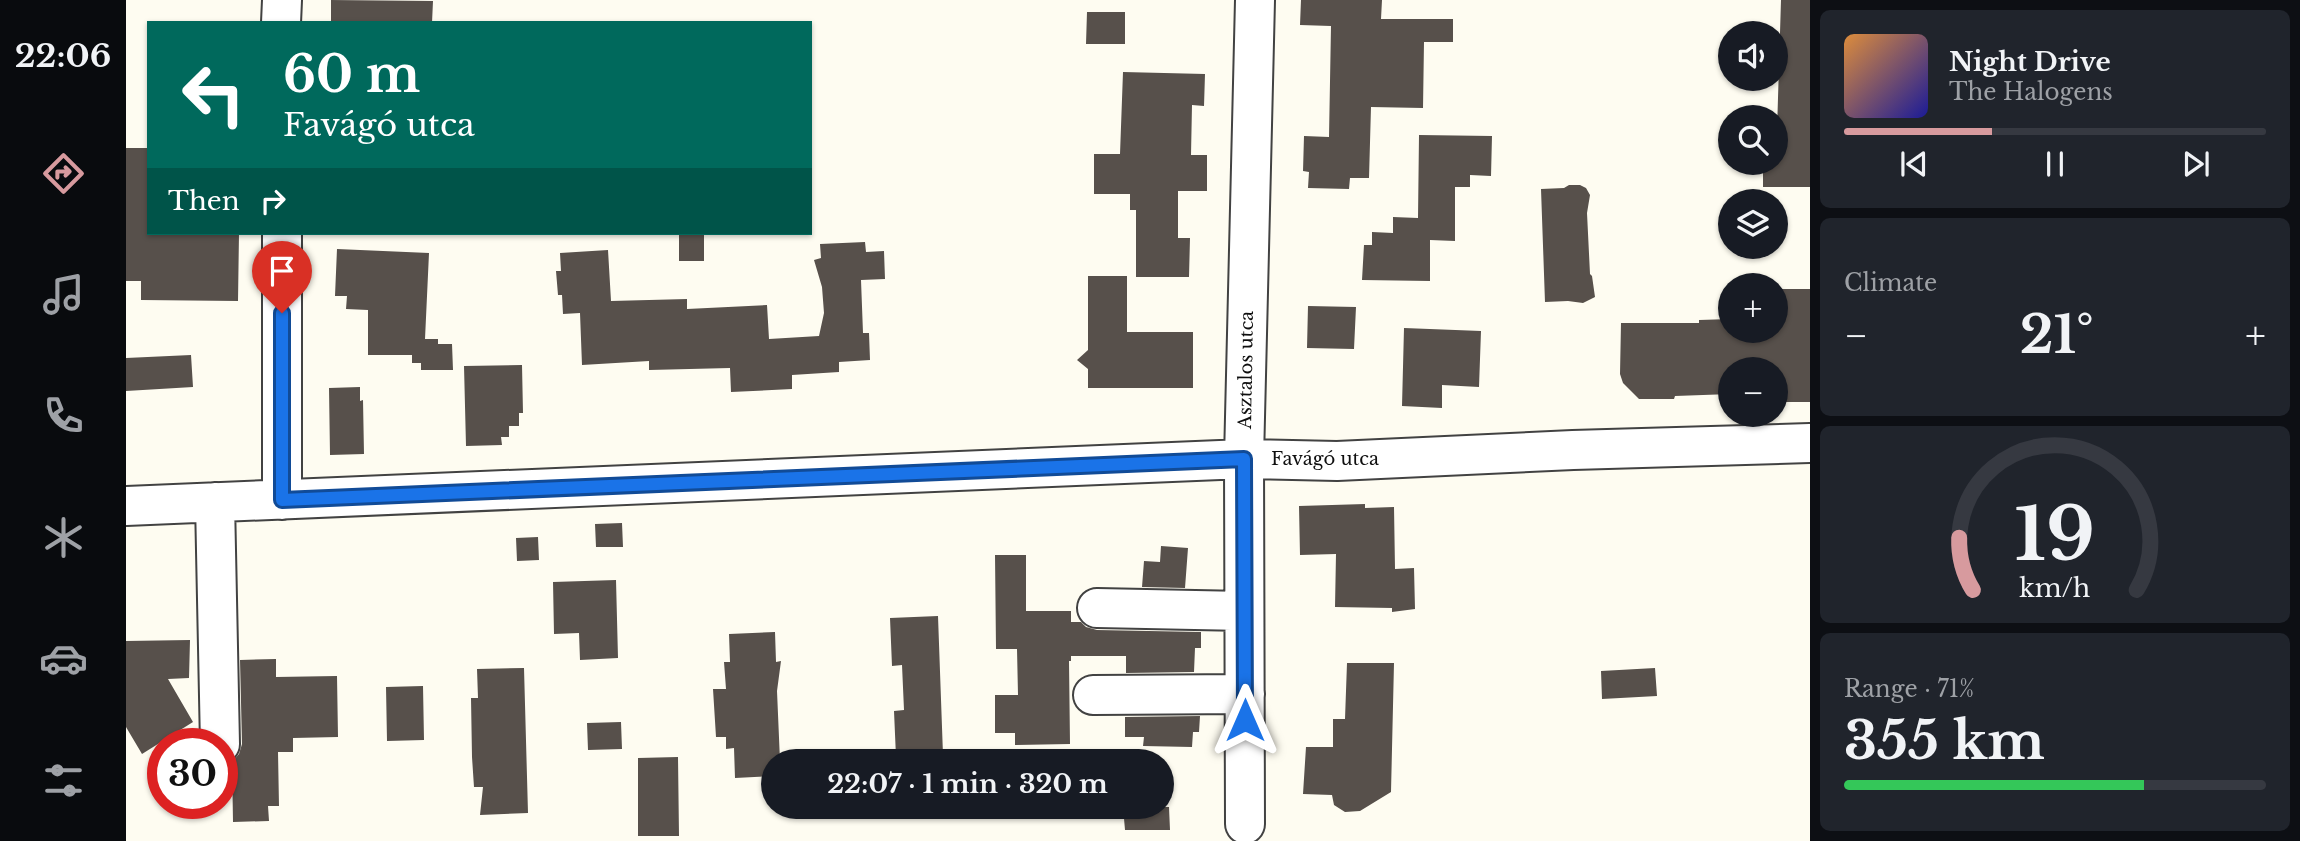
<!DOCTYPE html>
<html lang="en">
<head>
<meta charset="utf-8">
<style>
  :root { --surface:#171b24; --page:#20242c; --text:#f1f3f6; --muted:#9ea1a6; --line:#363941; --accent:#d79a9e }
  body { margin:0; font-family:"Libre Baskerville",serif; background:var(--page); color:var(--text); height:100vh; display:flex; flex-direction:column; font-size:26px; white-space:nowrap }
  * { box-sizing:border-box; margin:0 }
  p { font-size:23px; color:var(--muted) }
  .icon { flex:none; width:38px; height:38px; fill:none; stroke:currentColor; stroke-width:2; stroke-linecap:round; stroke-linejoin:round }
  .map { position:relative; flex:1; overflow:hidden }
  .panel { display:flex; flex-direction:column; gap:10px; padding:10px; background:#0d0f14; width:490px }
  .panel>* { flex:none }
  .hud { position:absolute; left:21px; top:21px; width:665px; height:214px; border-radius:0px; box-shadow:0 2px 5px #0004; background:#00695c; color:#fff; overflow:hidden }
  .buttons { position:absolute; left:1592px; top:21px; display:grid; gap:14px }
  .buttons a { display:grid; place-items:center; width:70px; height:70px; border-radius:50%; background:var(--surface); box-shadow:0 2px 5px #0004; font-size:35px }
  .speed { position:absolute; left:21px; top:728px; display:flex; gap:14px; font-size:35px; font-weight:700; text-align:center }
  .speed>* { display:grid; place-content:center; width:91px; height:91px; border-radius:50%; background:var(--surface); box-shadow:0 2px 5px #0004; line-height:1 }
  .speed .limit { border:10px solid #d22; background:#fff; color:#111 }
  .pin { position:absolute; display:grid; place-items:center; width:60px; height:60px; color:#fff; margin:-72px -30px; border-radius:50% 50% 50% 0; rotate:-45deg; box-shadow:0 0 7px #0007 }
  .pin .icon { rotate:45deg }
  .me { position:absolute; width:77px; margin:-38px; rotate:0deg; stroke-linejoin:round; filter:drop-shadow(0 0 5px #0008) }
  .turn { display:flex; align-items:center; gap:24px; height:147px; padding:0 21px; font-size:32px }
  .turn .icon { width:91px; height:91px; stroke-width:2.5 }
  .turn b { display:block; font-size:49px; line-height:60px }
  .then { display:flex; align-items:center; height:66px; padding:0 21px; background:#0003; gap:14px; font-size:26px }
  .big { font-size:52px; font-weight:700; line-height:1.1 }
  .panel .tile { flex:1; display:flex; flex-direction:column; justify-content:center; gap:10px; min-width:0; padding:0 24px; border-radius:10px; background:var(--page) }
  .panel .dial { align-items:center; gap:0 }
  .dial svg { height:182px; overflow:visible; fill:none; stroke:var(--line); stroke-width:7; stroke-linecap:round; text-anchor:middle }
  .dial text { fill:var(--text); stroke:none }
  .song { display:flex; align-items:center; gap:21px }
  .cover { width:84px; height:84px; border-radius:10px; background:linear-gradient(135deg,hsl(30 70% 55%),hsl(240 70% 35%)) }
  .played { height:7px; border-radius:4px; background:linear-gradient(90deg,var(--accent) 35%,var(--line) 35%) }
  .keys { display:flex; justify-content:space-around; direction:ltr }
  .heat { display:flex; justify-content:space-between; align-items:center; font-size:38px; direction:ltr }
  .charge { height:10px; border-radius:5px; background:linear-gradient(90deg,#34c759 71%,var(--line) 0) }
  .trip { position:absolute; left:635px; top:749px; width:413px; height:70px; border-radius:35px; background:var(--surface); box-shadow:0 2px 5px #0004; font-weight:700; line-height:70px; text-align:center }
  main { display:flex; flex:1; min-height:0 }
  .tabs { display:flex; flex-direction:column; width:126px; justify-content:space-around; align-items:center; background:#090b0e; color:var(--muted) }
  .tabs .icon { width:49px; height:49px }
  .tabs .current { color:var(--accent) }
  .tabs b { font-size:32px; color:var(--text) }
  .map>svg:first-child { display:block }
  .building { fill:#57504b }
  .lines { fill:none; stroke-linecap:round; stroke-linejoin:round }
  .minor-casing { stroke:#424242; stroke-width:42 }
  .minor { stroke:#fff; stroke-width:38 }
  .route-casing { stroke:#114b97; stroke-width:18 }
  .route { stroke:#1a73e8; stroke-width:12 }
  .labels { text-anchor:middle; stroke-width:7; stroke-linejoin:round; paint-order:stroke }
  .street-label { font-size:18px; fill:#0f0f0f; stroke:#fff }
</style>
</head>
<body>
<main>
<nav class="tabs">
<b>22:06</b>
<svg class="icon current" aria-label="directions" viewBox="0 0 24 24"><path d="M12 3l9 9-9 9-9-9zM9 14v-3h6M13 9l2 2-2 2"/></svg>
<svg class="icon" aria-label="music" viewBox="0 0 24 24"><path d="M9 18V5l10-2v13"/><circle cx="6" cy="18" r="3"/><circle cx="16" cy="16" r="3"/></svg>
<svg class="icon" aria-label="phone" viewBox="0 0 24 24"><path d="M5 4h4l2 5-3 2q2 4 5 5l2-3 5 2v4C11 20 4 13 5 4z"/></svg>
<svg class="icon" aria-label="climate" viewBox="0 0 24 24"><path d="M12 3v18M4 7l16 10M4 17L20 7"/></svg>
<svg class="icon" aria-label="car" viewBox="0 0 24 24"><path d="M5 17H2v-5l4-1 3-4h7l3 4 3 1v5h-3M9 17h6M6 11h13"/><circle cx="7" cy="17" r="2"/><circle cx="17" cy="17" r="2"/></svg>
<svg class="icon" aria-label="filters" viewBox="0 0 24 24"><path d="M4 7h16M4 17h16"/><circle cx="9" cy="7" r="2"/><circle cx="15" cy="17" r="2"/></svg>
</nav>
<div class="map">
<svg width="1684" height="841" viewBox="0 0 1684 841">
  <rect width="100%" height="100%" fill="#fefcf1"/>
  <path class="building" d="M205,0L307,1L306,23H205Z
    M1175,0H1256L1255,19H1327V42H1298L1297,108L1245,107L1243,178H1224L1223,189L1182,188L1183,172L1177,171L1178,136L1203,137L1205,26L1174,25Z
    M1655,0H1684V187H1637V163H1650Z
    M961,12H999V44H960Z
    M997,72L1079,74L1078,106L1066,105L1065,155H1081V191H1052V238H1064L1063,277H1010V210H1004V194H968V154H994Z
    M1293,135L1366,136L1365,176L1344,175V187H1329V241L1304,240V281L1236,280L1238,245H1246V232L1267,233V217L1292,218Z
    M0,148H23V233H113L112,301L15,300V281H0Z
    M1443,185H1454L1460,188L1464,195L1461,213L1464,274L1466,276L1469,297L1457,303L1442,301L1419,302L1415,189L1438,188Z
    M553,233H578V261H553Z
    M739,242L740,252L758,251L759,279L735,280L737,333H743L744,360L713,362V372L666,375V389L605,392L604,368L523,370V361L456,365L454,313L437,314L436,295H432L430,271H435L434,253L482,250L485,301L561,299V309L641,305L643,339L693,336L698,313L696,287L688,260L695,258L694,244Z
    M211,249L303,253L299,339H312V344H326L327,370H295V363H286V355H242V310L220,309L221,296H209Z
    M962,276H1001V332H1067V388H962V369L951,360L962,350Z
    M1650,289H1684V402H1650V369H1605V394L1549,396L1548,399H1513L1497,383L1494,374L1495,323H1573V320L1605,319V331H1650Z
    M1182,306L1230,307L1228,349L1181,348Z
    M1278,328L1355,331L1353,387L1316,385V408L1276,406Z
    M65,355L67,387L0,391V358Z
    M396,365L397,413H393V426H383V437H375L376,445L340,446L338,366Z
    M234,387V401L237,400L238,454L204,455L203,388Z
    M1239,504V508L1268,507L1269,569L1288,568L1289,609L1266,612V608L1209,607L1210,554L1174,555L1173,506Z
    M496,523L497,547H470L469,524Z
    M412,537L413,560L391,561L390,538Z
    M1035,546L1062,548L1059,588L1016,587L1018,561L1034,562Z
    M869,555H900V611H945V622H955L960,627L971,630L1075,632V648H1069L1068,672L1000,673V656H945V661H943L944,744L889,745V733H869V695H892L891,649H870Z
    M490,580L492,658L454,660L453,633L428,634L427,582Z
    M812,616L817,755L770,757L768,711L778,710L776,665L766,666L764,618Z
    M649,632L650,662L655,661L651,691L654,761H648V776L609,778L608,748L600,749V737H590L587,689H600L598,662H604L603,634Z
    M64,640L63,678L42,679L67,722L16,754L0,727V641Z
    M150,659V677L211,676L212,737L167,738V752H152L153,806H142L143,821L107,822L106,762L113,754L116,744L114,660Z
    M1221,663H1268L1265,792L1234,811L1219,812L1208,805L1206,795L1177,794L1180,747H1207V719H1219Z
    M398,668L402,813L354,815L357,787H348L346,757L345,698H352L351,669Z
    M1529,668L1531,696L1476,699L1475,671Z
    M297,686L298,740L261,741L260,687Z
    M1074,716L1073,732H1067L1066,747L1017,746L1018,737H999V717Z
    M495,722L496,749L462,750L461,723Z
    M552,757L553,836H512V758Z
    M997,807H1043L1044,830H999Z"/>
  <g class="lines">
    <g class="minor-casing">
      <path id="minor" d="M155,23L156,0
        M156,233V500
        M89,502L94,744
        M0,506L1118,459L1211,461L1447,450L1684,443
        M971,608L1118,611
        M967,695L1119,694
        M1119,824L1118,459L1129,0"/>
    </g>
    <use href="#minor" class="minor"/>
  </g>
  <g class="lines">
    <g class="route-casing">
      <path id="route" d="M156,313V500L1118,459L1119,720"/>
    </g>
    <use href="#route" class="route"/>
  </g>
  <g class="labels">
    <g class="street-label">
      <text transform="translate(1120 370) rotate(-89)" y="6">Asztalos utca</text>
      <text x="1199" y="465">Favágó utca</text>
    </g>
  </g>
</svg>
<div class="buttons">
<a><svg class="icon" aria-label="sound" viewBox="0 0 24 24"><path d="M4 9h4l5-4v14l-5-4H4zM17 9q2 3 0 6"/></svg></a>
<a><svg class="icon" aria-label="search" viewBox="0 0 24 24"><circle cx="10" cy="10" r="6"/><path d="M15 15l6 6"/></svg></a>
<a><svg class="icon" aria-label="layers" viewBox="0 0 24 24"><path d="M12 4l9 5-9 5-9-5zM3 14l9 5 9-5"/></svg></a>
<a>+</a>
<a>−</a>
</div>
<div class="speed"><div class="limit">30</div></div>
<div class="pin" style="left:156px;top:313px;background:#d93025"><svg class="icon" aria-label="arrive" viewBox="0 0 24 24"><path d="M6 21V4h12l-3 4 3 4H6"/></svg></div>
<svg class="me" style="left:1119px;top:720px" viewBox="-20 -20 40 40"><path d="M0-17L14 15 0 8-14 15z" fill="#1a73e8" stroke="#fff" stroke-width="4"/></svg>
<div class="trip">22:07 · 1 min · 320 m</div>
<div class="hud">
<div class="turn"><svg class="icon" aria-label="left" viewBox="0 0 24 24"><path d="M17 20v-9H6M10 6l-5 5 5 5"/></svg><div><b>60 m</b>Favágó utca</div></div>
<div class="then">Then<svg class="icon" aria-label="right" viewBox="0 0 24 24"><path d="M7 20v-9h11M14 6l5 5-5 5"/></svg></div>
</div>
</div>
<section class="panel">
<div class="tile">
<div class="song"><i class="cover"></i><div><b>Night Drive</b><p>The Halogens</p></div></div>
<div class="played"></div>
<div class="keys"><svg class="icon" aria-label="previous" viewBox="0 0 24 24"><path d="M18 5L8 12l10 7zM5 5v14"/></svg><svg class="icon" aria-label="pause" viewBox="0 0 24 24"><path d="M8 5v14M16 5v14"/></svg><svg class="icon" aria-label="next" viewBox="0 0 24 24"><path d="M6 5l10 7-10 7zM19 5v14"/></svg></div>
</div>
<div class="tile"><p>Climate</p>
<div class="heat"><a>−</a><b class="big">21°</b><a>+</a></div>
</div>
<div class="tile dial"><svg viewBox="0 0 100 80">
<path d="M14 69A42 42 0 1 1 86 69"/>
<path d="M14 69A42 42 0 0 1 8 46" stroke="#d79a9e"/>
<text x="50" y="56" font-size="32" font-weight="700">19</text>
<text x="50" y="72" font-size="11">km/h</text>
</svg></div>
<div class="tile"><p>Range · 71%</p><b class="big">355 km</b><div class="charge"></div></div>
</section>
</main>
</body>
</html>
